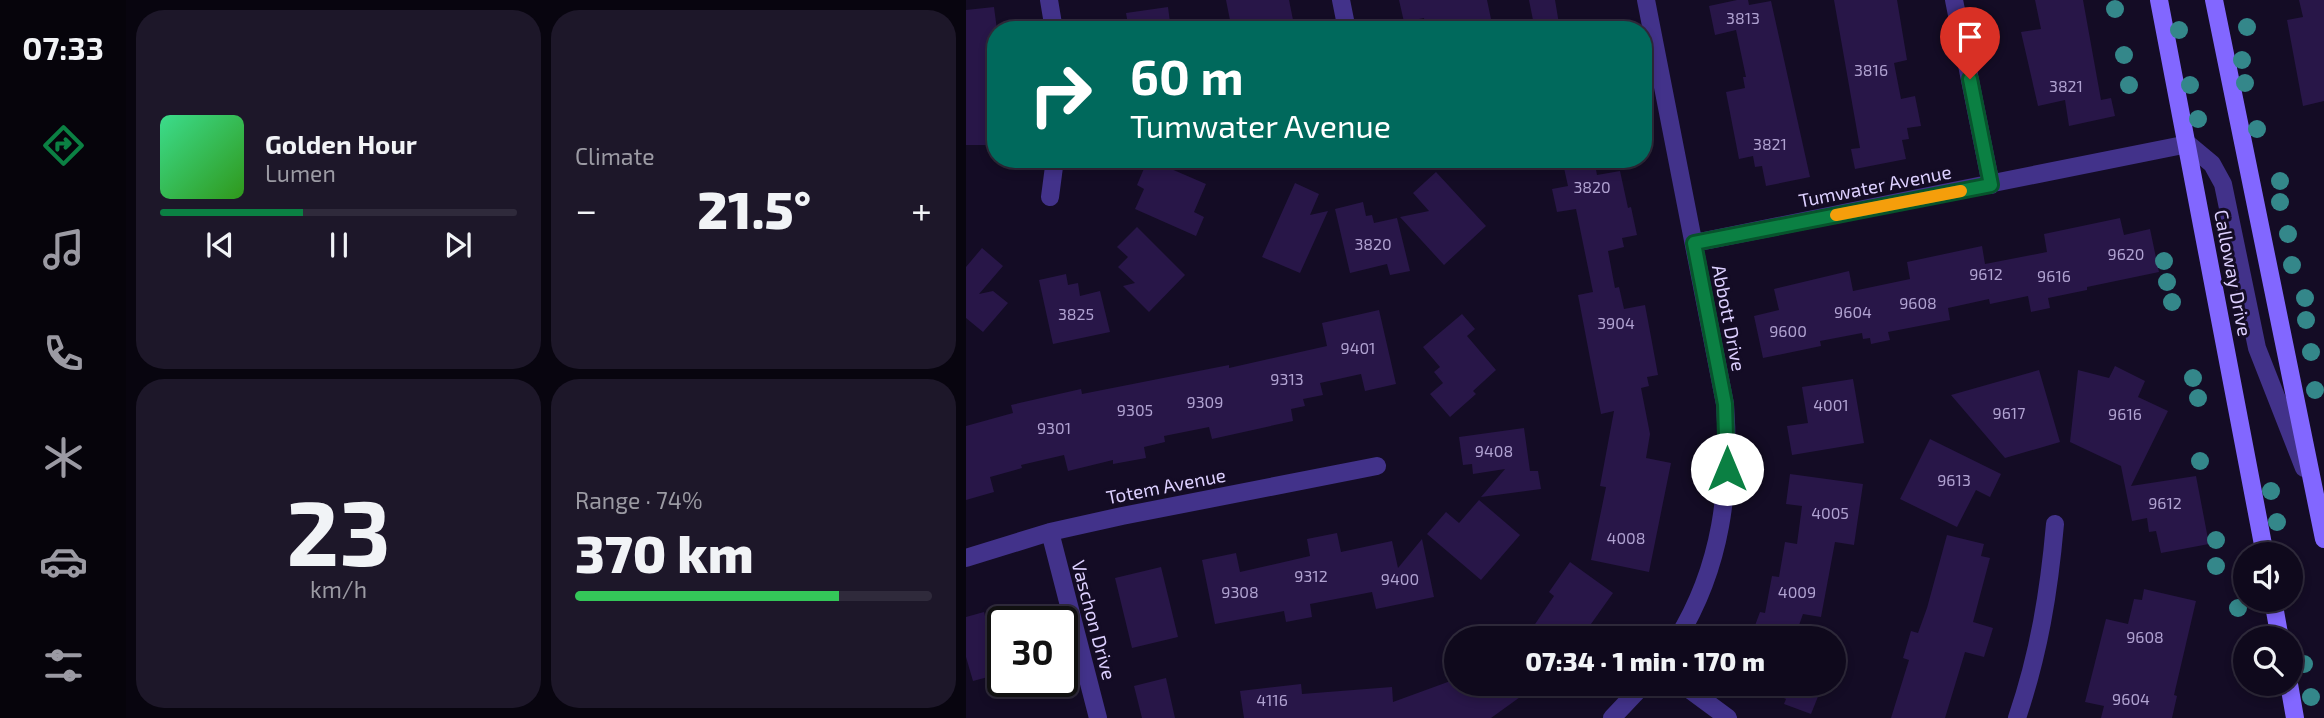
<!DOCTYPE html>
<html lang="en">
<head>
<meta charset="utf-8">
<style>
  :root { --surface:#0f091c; --page:#1d1729; --text:#f1f3f6; --muted:#9b9aa3; --line:#2f2a3b; --accent:#0b8043 }
  body { margin:0; font-family:"Exo 2",sans-serif; background:var(--page); color:var(--text); height:100vh; display:flex; flex-direction:column; font-size:26px; white-space:nowrap }
  * { box-sizing:border-box; margin:0 }
  p { font-size:23px; color:var(--muted) }
  .icon { flex:none; width:38px; height:38px; fill:none; stroke:currentColor; stroke-width:2; stroke-linecap:round; stroke-linejoin:round }
  .map { position:relative; flex:1; overflow:hidden }
  .panel { display:flex; flex-direction:column; gap:10px; padding:10px; background:#08050f; width:840px }
  .panel>* { flex:none }
  .guide { position:absolute; left:21px; top:21px; width:665px; height:147px; border-radius:28px; box-shadow:0 4px 10px #0003,0 0 0 2px var(--line); background:#00695c; color:#fff; overflow:hidden }
  .controls { position:absolute; left:1267px; top:542px; display:grid; gap:14px }
  .controls a { display:grid; place-items:center; width:70px; height:70px; border-radius:50%; background:var(--surface); box-shadow:0 4px 10px #0003,0 0 0 2px var(--line); font-size:35px }
  .speed { position:absolute; left:21px; top:606px; display:flex; gap:14px; font-size:35px; font-weight:700; text-align:center }
  .speed>* { display:grid; place-content:center; width:91px; height:91px; border-radius:50%; background:var(--surface); box-shadow:0 4px 10px #0003,0 0 0 2px var(--line); line-height:1 }
  .speed .limit { border:4px solid #111; border-radius:10px; background:#fff; color:#111 }
  .pin { position:absolute; display:grid; place-items:center; width:60px; height:60px; color:#fff; margin:-72px -30px; border-radius:50% 50% 50% 0; rotate:-45deg; box-shadow:0 0 7px #0007 }
  .pin .icon { rotate:45deg }
  .me { position:absolute; width:77px; margin:-38px; rotate:0deg; stroke-linejoin:round; filter:drop-shadow(0 0 5px #0008) }
  .turn { display:flex; align-items:center; gap:24px; height:147px; padding:0 28px; font-size:32px }
  .turn .icon { width:91px; height:91px; stroke-width:2.5 }
  .turn b { display:block; font-size:49px; line-height:60px }
  .big { font-size:52px; font-weight:800; line-height:1.1 }
  .panel .card { flex:1; display:flex; flex-direction:column; justify-content:center; gap:10px; min-width:0; padding:0 24px; border-radius:28px; background:var(--page) }
  .panel .dial { align-items:center; gap:0 }
  .dial b { font-size:91px; line-height:1 }
  .song { display:flex; align-items:center; gap:21px }
  .cover { width:84px; height:84px; border-radius:10px; background:linear-gradient(135deg,hsl(150 70% 55%),hsl(110 70% 35%)) }
  .played { height:7px; border-radius:4px; background:linear-gradient(90deg,var(--accent) 40%,var(--line) 40%) }
  .keys { display:flex; justify-content:space-around; direction:ltr }
  .heat { display:flex; justify-content:space-between; align-items:center; font-size:38px; direction:ltr }
  .charge { height:10px; border-radius:5px; background:linear-gradient(90deg,#34c759 74%,var(--line) 0) }
  .panel .tiles { flex:1; display:grid; gap:10px; grid-template-columns:repeat(2,1fr) }
  .trip { position:absolute; left:478px; top:626px; width:402px; height:70px; border-radius:35px; background:var(--surface); box-shadow:0 4px 10px #0003,0 0 0 2px var(--line); font-weight:800; line-height:70px; text-align:center }
  main { display:flex; flex:1; min-height:0 }
  .tab-bar { display:flex; flex-direction:column; width:126px; justify-content:space-around; align-items:center; background:#06040b; color:var(--muted) }
  .tab-bar .icon { width:49px; height:49px }
  .tab-bar .selected { color:var(--accent) }
  .tab-bar b { font-size:32px; color:var(--text) }
  .map>svg:first-child { display:block }
  .building { fill:#281648 }
  .lines { fill:none; stroke-linecap:round; stroke-linejoin:round }
  .minor { stroke:#42328a; stroke-width:18 }
  .secondary { stroke:#8267ff; stroke-width:18 }
  .tree { fill:#34878a }
  .route-casing { stroke:#07532c; stroke-width:18 }
  .route { stroke:#0b8043; stroke-width:12 }
  .slow { stroke:#f59e0b; stroke-width:12 }
  .labels { text-anchor:middle; stroke-width:6; stroke-linejoin:round; paint-order:stroke }
  .number-label { font-size:16px; fill:#b0a2d1 }
  .street-label { font-size:19px; fill:#ddd0ff; stroke:#140c25 }
</style>
</head>
<body>
<main>
<nav class="tab-bar">
<b>07:33</b>
<svg class="icon selected" aria-label="directions" viewBox="0 0 24 24"><path d="M12 3l9 9-9 9-9-9zM9 14v-3h6M13 9l2 2-2 2"/></svg>
<svg class="icon" aria-label="music" viewBox="0 0 24 24"><path d="M9 18V5l10-2v13"/><circle cx="6" cy="18" r="3"/><circle cx="16" cy="16" r="3"/></svg>
<svg class="icon" aria-label="phone" viewBox="0 0 24 24"><path d="M5 4h4l2 5-3 2q2 4 5 5l2-3 5 2v4C11 20 4 13 5 4z"/></svg>
<svg class="icon" aria-label="climate" viewBox="0 0 24 24"><path d="M12 3v18M4 7l16 10M4 17L20 7"/></svg>
<svg class="icon" aria-label="car" viewBox="0 0 24 24"><path d="M5 17H2v-5l4-1 3-4h7l3 4 3 1v5h-3M9 17h6M6 11h13"/><circle cx="7" cy="17" r="2"/><circle cx="17" cy="17" r="2"/></svg>
<svg class="icon" aria-label="filters" viewBox="0 0 24 24"><path d="M4 7h16M4 17h16"/><circle cx="9" cy="7" r="2"/><circle cx="15" cy="17" r="2"/></svg>
</nav>
<section class="panel">
<div class="tiles">
<div class="card">
<div class="song"><i class="cover"></i><div><b>Golden Hour</b><p>Lumen</p></div></div>
<div class="played"></div>
<div class="keys"><svg class="icon" aria-label="previous" viewBox="0 0 24 24"><path d="M18 5L8 12l10 7zM5 5v14"/></svg><svg class="icon" aria-label="pause" viewBox="0 0 24 24"><path d="M8 5v14M16 5v14"/></svg><svg class="icon" aria-label="next" viewBox="0 0 24 24"><path d="M6 5l10 7-10 7zM19 5v14"/></svg></div>
</div>
<div class="card"><p>Climate</p>
<div class="heat"><a>−</a><b class="big">21.5°</b><a>+</a></div>
</div>
<div class="card dial"><b>23</b><p>km/h</p></div>
<div class="card"><p>Range · 74%</p><b class="big">370 km</b><div class="charge"></div></div>
</div>
</section>
<div class="map">
<svg width="1358" height="718" viewBox="0 0 1358 718">
  <rect width="100%" height="100%" fill="#140c25"/>
  <path class="building" d="M260,0H323L329,30H266Z
    M433,0H521L525,19L473,30H460L458,18L438,22Z
    M563,0H589L594,30H569Z
    M771,0H782L783,5L805,1L844,177L800,186L796,166L789,167L787,156L773,159L760,92L779,88L777,77H780L770,30L749,35L743,6Z
    M868,0H931L941,60L928,63L935,99L949,96L955,126L941,128L943,139L936,140L940,159L889,169L885,149L894,148Z
    M1069,0H1117L1135,100L1145,98L1149,116L1103,126L1099,100L1072,106L1055,32L1075,29Z
    M1333,0H1358V101L1337,106L1321,20L1337,17Z
    M28,7L31,30L30,72H23L28,114L27,145H0V10Z
    M202,7L205,30H163L160,13Z
    M182,159L240,184L228,212L238,217L230,236L169,209L178,189L171,185Z
    M596,159H628L631,175L654,171L662,208L665,207L671,235L656,238L658,247L642,251L649,288L653,287L658,309L679,305L685,337L692,375L681,377L683,386L675,388L684,434L680,458L705,463L683,572L625,560L640,487L634,486L648,411L635,414L624,358L612,295L627,292L610,209L591,212L586,189L602,186Z
    M470,172L520,226L478,265L434,217L463,211L447,193Z
    M329,183L353,194L344,215L362,211L334,273L296,257Z
    M397,202L400,216L406,215L408,223L431,218L444,271L424,275L421,264L384,273L369,209Z
    M1154,218L1158,235L1184,229L1193,272L1121,287V290L1082,298L1084,308L1065,312L1062,296L1024,304L1023,299L982,308L984,320L922,332L924,340L905,344L904,338L897,339L896,333L854,341L855,346L797,358L788,316L813,310L808,289L883,271L887,291L944,279L941,262L1016,246L1019,264L1081,252L1078,234Z
    M171,227L219,275L183,312L157,286L169,283L152,267L162,257L151,247Z
    M16,248L37,266L13,294L27,291L42,303L17,332L0,318V267Z
    M100,274L102,285L112,283L114,296L134,291L144,332L87,344L73,280Z
    M413,310L430,384L399,391L395,374L354,383L357,395L337,399L339,406L325,409L327,421L246,439L243,427L198,436L199,442L178,447L180,458L147,464V460L102,471L98,455L55,465L56,468L24,477L28,492L0,500V426L47,413L45,405L115,389L116,394L263,365V368L361,346L356,323Z
    M496,314L509,329L501,336L530,370L507,391L510,394L484,417L464,394L477,383L468,372L474,367L457,347Z
    M1149,366L1179,381L1172,397L1202,411L1165,486L1230,476L1243,544L1195,553L1190,531L1183,532L1181,518L1166,521L1155,466L1104,442L1112,370L1143,378Z
    M1073,370L1094,442L1039,458L985,395Z
    M887,379L898,443L826,455L821,426L842,423L836,387Z
    M558,428L564,471H572L575,489L515,497L539,469L507,474L506,464L497,465L493,437Z
    M964,439L1035,474L1024,497L1010,490L991,527L934,499Z
    M824,474L897,484L888,545L869,542L855,617L837,614L828,639H784L794,612L799,613L806,576L813,577L819,542L831,544L836,506L820,504Z
    M513,500L554,535L515,580L461,534L480,512L493,523Z
    M371,533L375,552L426,541L432,568L456,539L468,597L410,609L406,592L344,604L346,617L320,622L318,611L249,624L236,560L270,553L274,572L344,556L341,539Z
    M981,535L1018,544L1015,556L1024,558L1007,622L1027,628L1018,657L999,652L979,718H925L943,660L937,658L945,631L952,633L961,608Z
    M604,562L647,593L625,624L646,639H559L588,596L583,592Z
    M195,567L212,637L166,648L149,578Z
    M1178,589L1230,601L1208,695L1211,696L1206,718H1135L1138,706L1119,702L1140,619L1162,624L1168,599L1176,600Z
    M18,612L21,624L31,621L33,628L37,627V673L7,681L0,657V617Z
    M200,678L209,718H176L168,686Z
    M490,679V684H572L525,718H278L274,691L335,684L336,694L426,687L427,702Z
    M787,684H857L845,714L818,704L820,699Z"/>
  <g class="lines">
    <path class="minor" d="M83,0L88,30
      M375,0L381,30
      M680,0L759,404C765,488 756,566 711,639
      M988,0L1025,185
      M84,197L89,159
      M728,243L1222,144L1246,164L1257,184L1291,348L1338,468
      M84,532L132,718
      M0,558L84,532L156,516L411,466
      M716,684L762,718
      M646,718L678,684
      M1051,718C1073,653 1083,592 1089,524"/>
    <path class="secondary" d="M1193,0L1299,555
      M1248,0L1358,539
      M1307,600L1314,639
      M1323,684L1329,718"/>
  </g>
  <g class="tree">
    <circle cx="1149" cy="9" r="9"/>
    <circle cx="1281" cy="27" r="9"/>
    <circle cx="1213" cy="30" r="9"/>
    <circle cx="1158" cy="55" r="9"/>
    <circle cx="1276" cy="60" r="9"/>
    <circle cx="1279" cy="83" r="9"/>
    <circle cx="1163" cy="85" r="9"/>
    <circle cx="1224" cy="85" r="9"/>
    <circle cx="1232" cy="119" r="9"/>
    <circle cx="1291" cy="129" r="9"/>
    <circle cx="1314" cy="181" r="9"/>
    <circle cx="1314" cy="202" r="9"/>
    <circle cx="1322" cy="234" r="9"/>
    <circle cx="1198" cy="261" r="9"/>
    <circle cx="1326" cy="265" r="9"/>
    <circle cx="1201" cy="282" r="9"/>
    <circle cx="1339" cy="298" r="9"/>
    <circle cx="1206" cy="302" r="9"/>
    <circle cx="1340" cy="320" r="9"/>
    <circle cx="1345" cy="352" r="9"/>
    <circle cx="1227" cy="378" r="9"/>
    <circle cx="1349" cy="390" r="9"/>
    <circle cx="1232" cy="398" r="9"/>
    <circle cx="1234" cy="461" r="9"/>
    <circle cx="1305" cy="491" r="9"/>
    <circle cx="1311" cy="522" r="9"/>
    <circle cx="1250" cy="540" r="9"/>
    <circle cx="1250" cy="566" r="9"/>
    <circle cx="1272" cy="608" r="9"/>
    <circle cx="1338" cy="664" r="9"/>
    <circle cx="1345" cy="697" r="9"/>
  </g>
  <g class="lines">
    <g class="route-casing">
      <path id="route" d="M761,469L759,404L728,243L1025,185L1004,79"/>
    </g>
    <use href="#route" class="route"/>
    <path class="slow" d="M870,215L995,191"/>
  </g>
  <g class="labels">
    <g class="number-label">
      <text x="777" y="24">3813</text>
      <text x="905" y="76">3816</text>
      <text x="1100" y="92">3821</text>
      <text x="804" y="150">3821</text>
      <text x="626" y="193">3820</text>
      <text x="407" y="250">3820</text>
      <text x="1160" y="260">9620</text>
      <text x="1020" y="280">9612</text>
      <text x="1088" y="282">9616</text>
      <text x="952" y="309">9608</text>
      <text x="887" y="318">9604</text>
      <text x="110" y="320">3825</text>
      <text x="650" y="329">3904</text>
      <text x="822" y="337">9600</text>
      <text x="392" y="354">9401</text>
      <text x="321" y="385">9313</text>
      <text x="239" y="408">9309</text>
      <text x="865" y="411">4001</text>
      <text x="169" y="416">9305</text>
      <text x="1043" y="419">9617</text>
      <text x="1159" y="420">9616</text>
      <text x="88" y="434">9301</text>
      <text x="528" y="457">9408</text>
      <text x="988" y="486">9613</text>
      <text x="1199" y="509">9612</text>
      <text x="864" y="519">4005</text>
      <text x="660" y="544">4008</text>
      <text x="345" y="582">9312</text>
      <text x="434" y="585">9400</text>
      <text x="274" y="598">9308</text>
      <text x="831" y="598">4009</text>
      <text x="1179" y="643">9608</text>
      <text x="1165" y="705">9604</text>
      <text x="306" y="706">4116</text>
    </g>
    <g class="street-label">
      <text transform="translate(909 186) rotate(-11)" y="7">Tumwater Avenue</text>
      <text transform="translate(1267 273) rotate(79)" y="7">Calloway Drive</text>
      <text transform="translate(763 318) rotate(79)" y="7">Abbott Drive</text>
      <text transform="translate(200 486) rotate(-11)" y="7">Totem Avenue</text>
      <text transform="translate(128 620) rotate(75)" y="7">Vaschon Drive</text>
    </g>
  </g>
</svg>
<div class="controls">
<a><svg class="icon" aria-label="sound" viewBox="0 0 24 24"><path d="M4 9h4l5-4v14l-5-4H4zM17 9q2 3 0 6"/></svg></a>
<a><svg class="icon" aria-label="search" viewBox="0 0 24 24"><circle cx="10" cy="10" r="6"/><path d="M15 15l6 6"/></svg></a>
</div>
<div class="speed"><div class="limit">30</div></div>
<div class="pin" style="left:1004px;top:79px;background:#d93025"><svg class="icon" aria-label="arrive" viewBox="0 0 24 24"><path d="M6 21V4h12l-3 4 3 4H6"/></svg></div>
<svg class="me" style="left:761px;top:469px" viewBox="-20 -20 40 40"><circle r="19" fill="#fff"/><path d="M0-13L10 11 0 6-10 11z" fill="#0b8043"/></svg>
<div class="trip">07:34 · 1 min · 170 m</div>
<div class="guide">
<div class="turn"><svg class="icon" aria-label="right" viewBox="0 0 24 24"><path d="M7 20v-9h11M14 6l5 5-5 5"/></svg><div><b>60 m</b>Tumwater Avenue</div></div>
</div>
</div>
</main>
</body>
</html>
